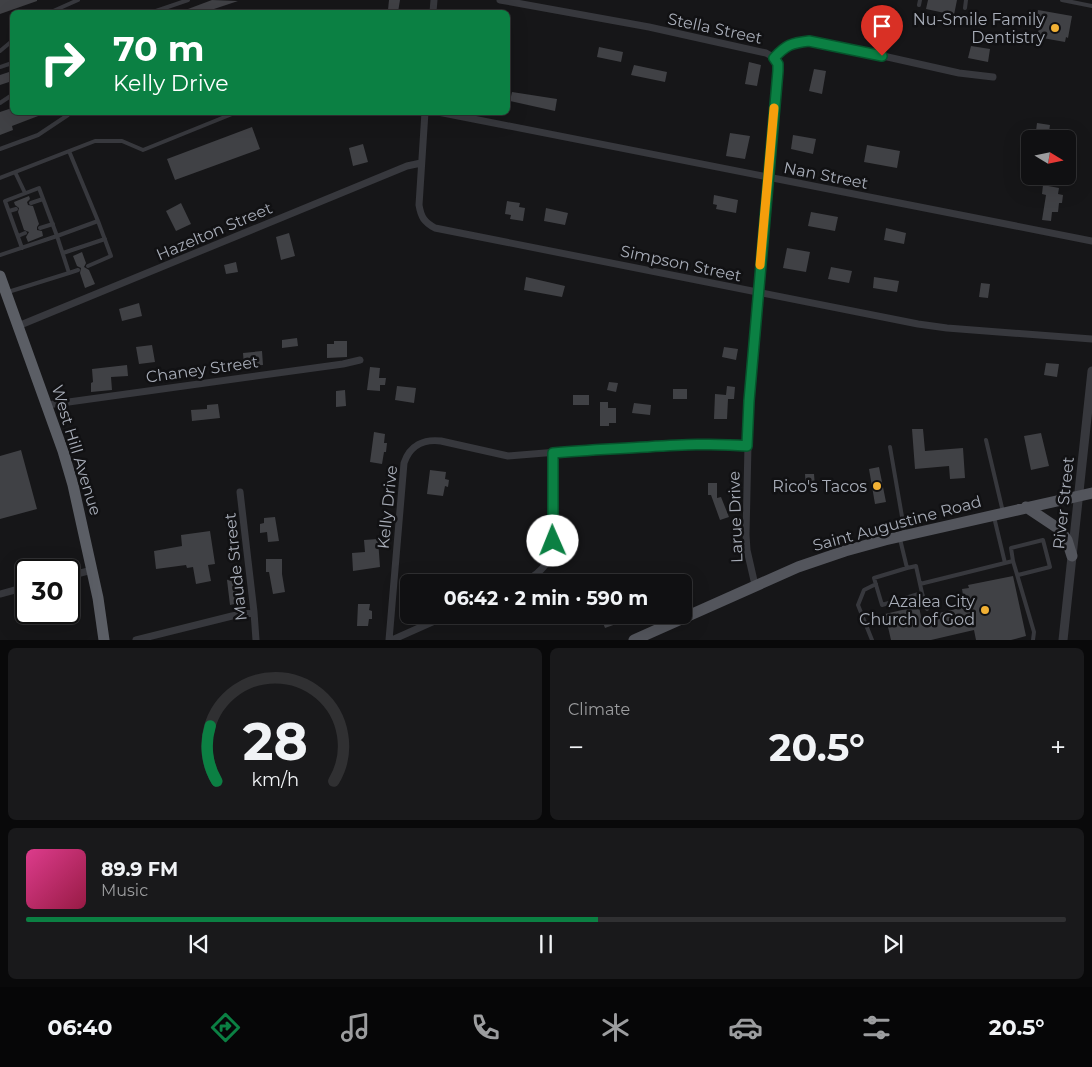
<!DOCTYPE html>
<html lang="en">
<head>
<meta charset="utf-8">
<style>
  :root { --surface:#101012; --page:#19191b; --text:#f1f3f6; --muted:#9c9d9f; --line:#303032; --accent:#0b8043 }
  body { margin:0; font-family:Montserrat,sans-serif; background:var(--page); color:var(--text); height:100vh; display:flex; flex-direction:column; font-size:19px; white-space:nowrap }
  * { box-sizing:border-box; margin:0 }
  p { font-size:16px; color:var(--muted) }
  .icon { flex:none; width:28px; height:28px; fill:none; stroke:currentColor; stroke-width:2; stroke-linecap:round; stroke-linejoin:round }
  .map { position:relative; height:640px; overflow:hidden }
  .drawer { display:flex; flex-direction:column; gap:8px; padding:8px; background:#09090a; flex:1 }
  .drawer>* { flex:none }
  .top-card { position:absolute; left:10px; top:10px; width:500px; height:105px; border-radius:8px; box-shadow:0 5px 20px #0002,0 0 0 1px var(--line); background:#0b8043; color:#fff; overflow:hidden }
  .needle { width:32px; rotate:100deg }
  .fabs { position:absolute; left:1021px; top:130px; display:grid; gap:10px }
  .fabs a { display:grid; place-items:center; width:55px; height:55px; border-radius:8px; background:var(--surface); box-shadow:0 5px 20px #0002,0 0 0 1px var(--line); font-size:25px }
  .speed { position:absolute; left:15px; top:559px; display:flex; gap:10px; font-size:25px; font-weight:700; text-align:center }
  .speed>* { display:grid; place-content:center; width:65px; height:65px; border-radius:50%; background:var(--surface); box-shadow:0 5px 20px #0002,0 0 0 1px var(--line); line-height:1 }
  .speed .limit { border:2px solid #111; border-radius:8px; background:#fff; color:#111 }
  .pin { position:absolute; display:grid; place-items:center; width:42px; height:42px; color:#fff; margin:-51px -21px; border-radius:50% 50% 50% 0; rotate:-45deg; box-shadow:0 0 5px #0007 }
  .pin .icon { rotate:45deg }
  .me { position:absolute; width:55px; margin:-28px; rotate:359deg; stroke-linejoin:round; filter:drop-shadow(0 0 4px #0008) }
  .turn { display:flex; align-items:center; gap:18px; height:105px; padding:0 20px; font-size:22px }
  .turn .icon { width:65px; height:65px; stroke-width:2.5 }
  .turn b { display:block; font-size:35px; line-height:42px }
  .big { font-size:38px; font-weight:700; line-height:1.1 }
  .drawer .card { flex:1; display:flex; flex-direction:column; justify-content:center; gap:8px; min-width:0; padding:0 18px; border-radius:8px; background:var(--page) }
  .drawer .dial { align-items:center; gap:0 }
  .dial svg { height:130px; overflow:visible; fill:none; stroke:var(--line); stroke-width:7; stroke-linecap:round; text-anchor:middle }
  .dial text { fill:var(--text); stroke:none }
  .song { display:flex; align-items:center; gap:15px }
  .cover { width:60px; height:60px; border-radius:8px; background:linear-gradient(135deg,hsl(330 70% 55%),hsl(340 70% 35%)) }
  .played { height:5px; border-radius:2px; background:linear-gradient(90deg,var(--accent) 55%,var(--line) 55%) }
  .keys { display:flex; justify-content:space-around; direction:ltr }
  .heat { display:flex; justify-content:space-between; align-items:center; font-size:28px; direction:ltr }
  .drawer .tiles { flex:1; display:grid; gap:8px; grid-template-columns:1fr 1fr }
  .card:last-child { grid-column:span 2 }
  .trip { position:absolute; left:400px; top:574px; width:292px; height:50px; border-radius:8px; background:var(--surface); box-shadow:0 5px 20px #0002,0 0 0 1px var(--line); font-weight:700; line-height:50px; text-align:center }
  .tabs { display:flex; height:80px; justify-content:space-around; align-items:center; background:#060607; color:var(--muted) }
  .tabs .icon { width:35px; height:35px }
  .tabs .current { color:var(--accent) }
  .tabs b { font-size:22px; color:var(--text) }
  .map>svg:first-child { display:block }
  .building { fill:#404145 }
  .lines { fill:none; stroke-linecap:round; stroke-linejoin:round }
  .service { stroke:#37383d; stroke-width:4 }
  .minor { stroke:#37383d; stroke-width:7 }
  .tertiary { stroke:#37383d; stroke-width:9 }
  .primary { stroke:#53555c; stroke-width:11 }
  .trunk { stroke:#5b5e65; stroke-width:11 }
  .route-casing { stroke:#07532c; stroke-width:12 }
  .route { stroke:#0b8043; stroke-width:9 }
  .slow { stroke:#f59e0b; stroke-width:9 }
  .poi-dot { fill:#f2b134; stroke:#111113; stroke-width:2 }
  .labels { text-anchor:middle; stroke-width:5; stroke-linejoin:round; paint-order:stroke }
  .poi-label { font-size:16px; fill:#a8adb8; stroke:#111113; text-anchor:end }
  .street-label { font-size:16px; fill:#a8adb8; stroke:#111113 }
</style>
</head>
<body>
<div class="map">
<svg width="1092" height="640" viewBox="0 0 1092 640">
  <rect width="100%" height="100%" fill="#161618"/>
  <path class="building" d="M0,0H37V1L0,14Z
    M212,0L238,1L205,12H180Z
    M389,0H400L398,12L388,10Z
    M928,0H957L954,15L926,9Z
    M1038,10L1072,16L1068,38L1066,37L1065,42L1037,37L1041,19L1037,18Z
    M971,46L990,49L988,62L968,58Z
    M599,47L623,52L621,62L597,57Z
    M749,62L761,65L757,86L745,84Z
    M634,65L667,72L665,82L631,75Z
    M814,69L826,71L822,94L809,91Z
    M12,71V81L0,85V75Z
    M512,92L557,99L555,111L510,101Z
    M12,108V112L46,113L12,126L13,130L0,135V112Z
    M1037,123L1050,125L1048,139H1035Z
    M252,127L260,149L175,180L167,159Z
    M730,133L750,136L745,159L726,156Z
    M793,135L816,139L813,154L791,149Z
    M363,144L368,162L353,166L349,148Z
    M867,145L900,151L897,168L864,162Z
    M1043,185L1059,188L1058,194L1063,195L1062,203H1059L1058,212H1052L1051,221L1042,220L1046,195L1042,194Z
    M714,195L738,200L736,213L716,209L717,205L713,204Z
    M29,196L30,199L27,202L28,205L33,206L39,224L37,227V230L42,231L43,236L28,242L26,237L29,232L24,230L18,212L19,208L15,205L14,202Z
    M507,201L520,203L519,207L525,208L523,221L510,219L511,215L505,214Z
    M181,203L191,224L176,231L166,211Z
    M546,208L568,213L565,225L544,221Z
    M811,212L838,217L835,231L808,226Z
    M886,228L906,233L904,244L884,240Z
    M289,233L295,256L281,260L276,237Z
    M787,248L810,252L806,272L783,268Z
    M82,252L86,263L84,267L89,270L95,284L85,288L80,273L81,268L77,266L73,256Z
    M236,262L238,272L226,274L224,265Z
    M831,267L852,271L849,283L828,279Z
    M526,277L565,286L562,297L524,290Z
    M874,277L899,281L897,292L873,288Z
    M981,283L990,284L988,298L979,297Z
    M139,303L142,316L122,321L119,309Z
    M297,338L298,346L282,348V340Z
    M334,341H347V357L327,358V344H334Z
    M152,345L155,362L139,364L136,347Z
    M724,347L738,349L736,360L722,357Z
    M262,351L263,365L244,366L243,353Z
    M1046,363L1059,364L1057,377L1044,375Z
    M127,365L128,376L111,377L112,390L91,392V383L93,382L92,369Z
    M370,367L380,368L379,378H386L385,385H380V391L367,390Z
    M609,382L618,383L616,392L607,390Z
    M397,386L416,388L414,403L395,400Z
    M727,386L735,387L734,399H728L727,419H714L715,394L726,395Z
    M673,389H687V399H673Z
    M345,390L346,406L336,407V391Z
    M573,395H589V405H573Z
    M600,402H608V408H616V423H609V426H600Z
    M634,403L651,405L650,415L632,413Z
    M218,404L220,418L192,421L191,410L207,409V405Z
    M912,429H923L925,451L963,448L965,478L950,479L949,466L915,469Z
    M374,432L385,434L384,443H387L386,452H384L382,464L370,462Z
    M1041,433L1049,466L1031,470L1024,436Z
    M21,450L37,509L0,519V456Z
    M879,467L886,502L875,504L869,469Z
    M430,470L446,472L445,479L449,480L448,487L445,486L443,496L427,494Z
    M805,474H814L815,487L806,488Z
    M708,483H717V498L721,497L729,517L720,520L711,495H708Z
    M275,517L279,541L268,542L267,532L260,533V524L264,523V518Z
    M210,531L215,564L208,565L211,581L196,584L193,567L187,568L186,565L156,569L154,551L182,546L181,535Z
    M378,539L380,567L353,571L352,553L365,552L364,540Z
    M266,559H282V574L285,592L273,594L269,572H266Z
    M1013,576L1026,636L1011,640H976L974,630L931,640H891L885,614L919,606L921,617L965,607L962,589L969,588L968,585Z
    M235,578L239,603L230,605L227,580Z
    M358,604H370L369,610L372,611V619H369L368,626H357Z
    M600,615H612L616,624L605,628Z"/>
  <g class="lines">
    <path class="service" d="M1062,0L1092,6
      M919,5L920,0
      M965,8L966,0
      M51,12L78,0
      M153,12L188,0
      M0,51L12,41
      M0,67L12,63
      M0,103L12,95
      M0,149L38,135L68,115L67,112
      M15,172L25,193
      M0,178L95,141H122L143,150L237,112
      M31,203L43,199
      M9,211L16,209
      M40,228L53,224
      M18,236L25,233
      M63,253L105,239
      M0,255L57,236L39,188L5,201L22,248
      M88,266L111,256L98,221
      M69,273L78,270
      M8,292L69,273L57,236L98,221L69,151
      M986,440L1003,512
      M890,447L905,534
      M994,517L1005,563
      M900,539L907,568L874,578L882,605L922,593L927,609
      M1013,561L1011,548L1043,540L1050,567L1018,575
      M907,568L916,566L922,593
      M920,584L1013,561L1034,632L1033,640
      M872,640L858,605L864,590L876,584"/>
    <path class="minor" d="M500,0L649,27L766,53L775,58
      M433,12L434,0
      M775,58L783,48L797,42L809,41L834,45L959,73L993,77
      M425,112L419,205C421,217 424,222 435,228L918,324L947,328L1092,339
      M438,112L1092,241
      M18,326L407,166L421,163
      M47,405L343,364L360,360
      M240,492L254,612L256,640
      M69,576L92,570
      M522,582C537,576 547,567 552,551L553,453
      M755,585L747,550L746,535L749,401L777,71L778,65L775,58
      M0,594L26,587
      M136,640L232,616L254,612
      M389,640L404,463C410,445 424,439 441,441L508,456L594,449L694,444H723L747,447
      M392,640L448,615"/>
    <path class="tertiary" d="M1063,640L1092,371"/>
    <path class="primary" d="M1026,507L1059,529L1067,540L1072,556
      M634,640L798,567L845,551L885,540L1092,493"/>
    <path class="trunk" d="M0,276L63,451L73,485L98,598L104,640"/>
  </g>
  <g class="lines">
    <g class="route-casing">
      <path id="route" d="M553,541V453C584,450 615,449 646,447C680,445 713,443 747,446L749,401L778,71V64L774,58C786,45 791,43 809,41L882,56"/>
    </g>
    <use href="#route" class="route"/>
    <path class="slow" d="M760,265L774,108"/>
  </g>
  <g class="poi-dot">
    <circle cx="1055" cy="28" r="5"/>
    <circle cx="877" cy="486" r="5"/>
    <circle cx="985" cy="610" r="5"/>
  </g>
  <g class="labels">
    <g class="poi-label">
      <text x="1045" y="25">Nu-Smile Family<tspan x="1045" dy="18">Dentistry</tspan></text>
      <text x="867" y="492">Rico's Tacos</text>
      <text x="975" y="607">Azalea City<tspan x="975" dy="18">Church of God</tspan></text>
    </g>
    <g class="street-label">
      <text transform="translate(715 28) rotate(12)" y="6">Stella Street</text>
      <text transform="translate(826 175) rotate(11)" y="6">Nan Street</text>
      <text transform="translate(214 231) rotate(-23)" y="6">Hazelton Street</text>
      <text transform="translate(681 263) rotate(12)" y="6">Simpson Street</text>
      <text transform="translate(202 369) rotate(-8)" y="6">Chaney Street</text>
      <text transform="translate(77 450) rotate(73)" y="6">West Hill Avenue</text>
      <text transform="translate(1063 503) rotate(-84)" y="6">River Street</text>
      <text transform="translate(387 507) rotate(-84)" y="6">Kelly Drive</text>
      <text transform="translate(735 517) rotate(-92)" y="6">Larue Drive</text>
      <text transform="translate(897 523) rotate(-15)" y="6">Saint Augustine Road</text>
      <text transform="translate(235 567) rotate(-96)" y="6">Maude Street</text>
    </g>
  </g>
</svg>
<div class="fabs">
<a><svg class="needle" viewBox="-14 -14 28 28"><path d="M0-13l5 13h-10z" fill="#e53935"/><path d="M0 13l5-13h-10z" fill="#9c9d9f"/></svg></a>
</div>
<div class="speed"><div class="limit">30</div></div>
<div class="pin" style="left:882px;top:56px;background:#d93025"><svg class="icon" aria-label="arrive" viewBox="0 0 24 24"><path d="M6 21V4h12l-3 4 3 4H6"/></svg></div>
<svg class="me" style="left:553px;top:541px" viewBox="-20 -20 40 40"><circle r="19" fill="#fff"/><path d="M0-13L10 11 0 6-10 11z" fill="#0b8043"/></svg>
<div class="trip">06:42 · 2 min · 590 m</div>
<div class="top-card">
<div class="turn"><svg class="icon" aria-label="right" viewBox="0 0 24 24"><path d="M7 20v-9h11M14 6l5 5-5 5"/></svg><div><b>70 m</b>Kelly Drive</div></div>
</div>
</div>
<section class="drawer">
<div class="tiles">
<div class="card dial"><svg viewBox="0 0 100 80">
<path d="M14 69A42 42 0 1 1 86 69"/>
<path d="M14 69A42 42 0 0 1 10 35" stroke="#0b8043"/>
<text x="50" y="56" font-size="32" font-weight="700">28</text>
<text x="50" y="72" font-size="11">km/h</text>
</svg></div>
<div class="card"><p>Climate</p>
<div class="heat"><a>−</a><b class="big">20.5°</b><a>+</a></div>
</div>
<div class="card">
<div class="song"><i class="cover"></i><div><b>89.9 FM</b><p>Music</p></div></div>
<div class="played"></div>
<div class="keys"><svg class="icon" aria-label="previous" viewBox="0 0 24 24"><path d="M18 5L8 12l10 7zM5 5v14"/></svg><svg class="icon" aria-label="pause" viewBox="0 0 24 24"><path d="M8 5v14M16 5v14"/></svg><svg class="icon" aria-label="next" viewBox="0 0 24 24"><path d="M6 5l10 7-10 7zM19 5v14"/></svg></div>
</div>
</div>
</section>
<nav class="tabs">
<b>06:40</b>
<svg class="icon current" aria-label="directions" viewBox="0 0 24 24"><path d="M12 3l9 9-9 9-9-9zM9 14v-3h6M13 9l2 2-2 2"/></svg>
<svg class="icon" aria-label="music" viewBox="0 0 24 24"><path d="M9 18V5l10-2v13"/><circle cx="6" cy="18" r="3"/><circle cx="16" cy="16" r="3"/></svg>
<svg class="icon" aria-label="phone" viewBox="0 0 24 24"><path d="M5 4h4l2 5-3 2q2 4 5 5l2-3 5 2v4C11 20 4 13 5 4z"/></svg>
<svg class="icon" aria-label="climate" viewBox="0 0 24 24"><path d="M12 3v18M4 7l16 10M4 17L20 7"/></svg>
<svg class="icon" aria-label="car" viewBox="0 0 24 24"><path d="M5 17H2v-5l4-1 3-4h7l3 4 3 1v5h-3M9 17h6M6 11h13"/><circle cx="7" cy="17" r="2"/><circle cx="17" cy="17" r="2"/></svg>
<svg class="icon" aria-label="filters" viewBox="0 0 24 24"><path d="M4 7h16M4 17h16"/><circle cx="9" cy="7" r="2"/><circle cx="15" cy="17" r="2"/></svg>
<b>20.5°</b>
</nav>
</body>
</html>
